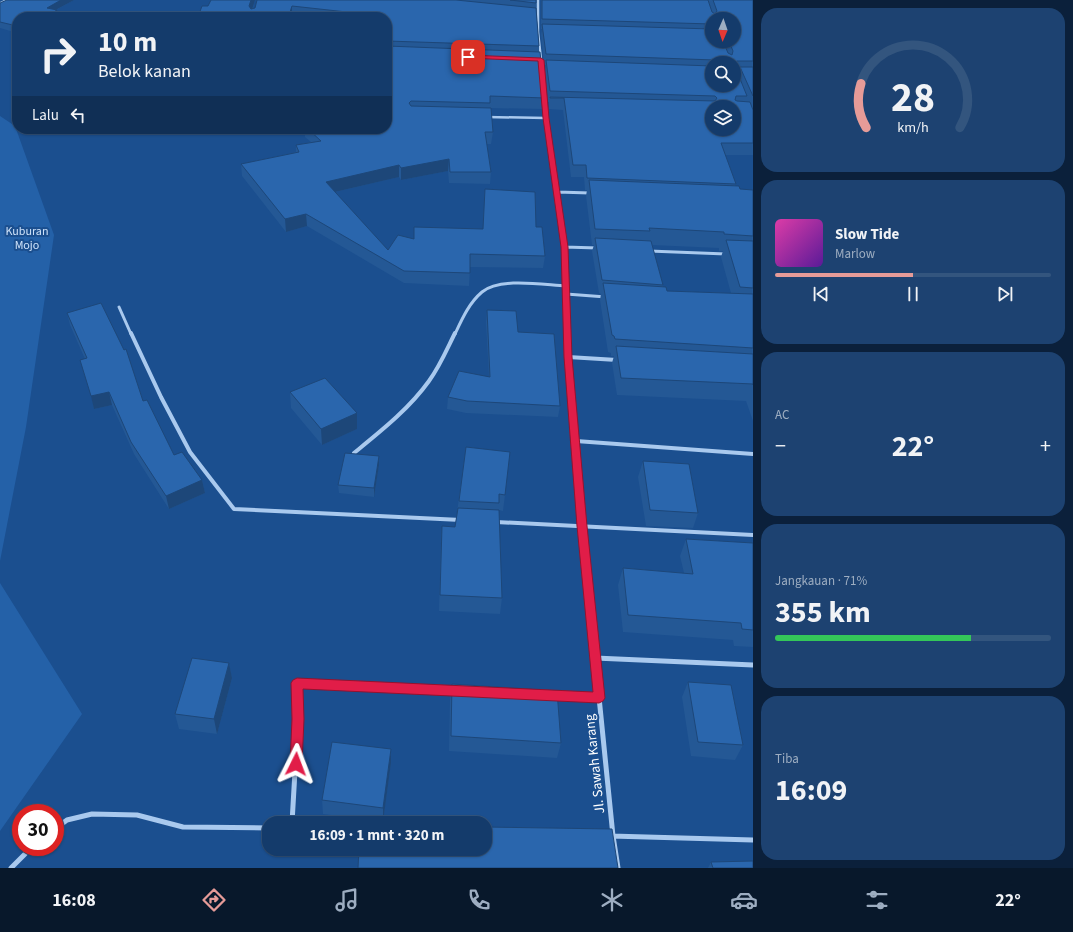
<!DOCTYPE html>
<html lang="id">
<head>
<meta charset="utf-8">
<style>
  :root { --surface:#143b6b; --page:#1d4271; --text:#f1f3f6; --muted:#9dadc1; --line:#33557e; --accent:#e69b98 }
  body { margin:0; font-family:"Source Sans 3",sans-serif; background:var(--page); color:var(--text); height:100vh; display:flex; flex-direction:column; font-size:15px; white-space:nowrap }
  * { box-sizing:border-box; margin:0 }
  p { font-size:13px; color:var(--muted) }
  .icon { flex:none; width:22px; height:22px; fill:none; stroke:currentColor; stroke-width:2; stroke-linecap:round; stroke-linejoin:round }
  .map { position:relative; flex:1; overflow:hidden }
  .sheet { display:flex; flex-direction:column; gap:8px; padding:8px; background:#0b203b; width:320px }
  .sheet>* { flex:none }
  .top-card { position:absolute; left:12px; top:12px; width:380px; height:122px; border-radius:16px; box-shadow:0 1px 3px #0004,0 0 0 1px var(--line); background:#143b6b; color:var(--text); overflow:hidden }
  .needle { width:26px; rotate:182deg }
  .buttons { position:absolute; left:705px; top:12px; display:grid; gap:8px }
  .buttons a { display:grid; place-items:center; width:36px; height:36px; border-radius:50%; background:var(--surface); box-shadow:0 1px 3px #0004,0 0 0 1px var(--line); font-size:20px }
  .speed { position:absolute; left:12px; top:804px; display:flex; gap:8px; font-size:20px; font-weight:700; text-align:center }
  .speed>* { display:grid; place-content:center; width:52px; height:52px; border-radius:50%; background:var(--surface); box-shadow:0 1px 3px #0004,0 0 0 1px var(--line); line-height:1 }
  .speed .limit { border:6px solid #d22; background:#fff; color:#111 }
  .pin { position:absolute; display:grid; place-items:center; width:34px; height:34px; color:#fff; margin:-17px; border-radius:8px; box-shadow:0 2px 6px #0006 }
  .me { position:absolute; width:44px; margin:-22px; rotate:3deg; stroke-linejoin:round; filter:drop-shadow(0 0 3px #0008) }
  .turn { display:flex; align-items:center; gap:14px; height:84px; padding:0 20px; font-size:18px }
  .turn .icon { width:52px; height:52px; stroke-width:2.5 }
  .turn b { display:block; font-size:28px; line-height:34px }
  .then { display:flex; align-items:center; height:38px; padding:0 20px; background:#0003; gap:8px; font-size:15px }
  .big { font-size:30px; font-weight:700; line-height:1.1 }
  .sheet .widget { flex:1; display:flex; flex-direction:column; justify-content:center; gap:6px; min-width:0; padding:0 14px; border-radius:16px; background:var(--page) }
  .sheet .dial { align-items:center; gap:0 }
  .dial svg { height:104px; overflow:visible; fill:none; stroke:var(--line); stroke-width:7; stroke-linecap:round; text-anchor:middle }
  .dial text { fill:var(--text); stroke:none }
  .song { display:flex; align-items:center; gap:12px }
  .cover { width:48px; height:48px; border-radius:6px; background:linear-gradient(135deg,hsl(320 70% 55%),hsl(270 70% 35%)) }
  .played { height:4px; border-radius:2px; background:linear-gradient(90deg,var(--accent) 50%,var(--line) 50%) }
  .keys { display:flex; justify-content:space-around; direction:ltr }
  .heat { display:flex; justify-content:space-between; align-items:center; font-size:22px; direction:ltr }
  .charge { height:6px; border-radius:3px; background:linear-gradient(90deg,#34c759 71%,var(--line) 0) }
  .trip { position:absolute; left:262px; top:816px; width:230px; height:40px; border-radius:16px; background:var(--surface); box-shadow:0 1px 3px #0004,0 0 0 1px var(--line); font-weight:700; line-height:40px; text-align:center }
  .menu { display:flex; height:64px; justify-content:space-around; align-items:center; background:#08182b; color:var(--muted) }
  .menu .icon { width:28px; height:28px }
  .menu .on { color:var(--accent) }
  .menu b { font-size:18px; color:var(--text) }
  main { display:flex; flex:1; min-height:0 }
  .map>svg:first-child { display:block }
  .green { fill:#2461a8 }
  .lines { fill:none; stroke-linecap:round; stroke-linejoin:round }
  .minor-far3 { stroke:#a9c9ee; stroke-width:2.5 }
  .minor-far2 { stroke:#a9c9ee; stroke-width:3 }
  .minor-far1 { stroke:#a9c9ee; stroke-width:4 }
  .minor { stroke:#a9c9ee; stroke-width:5 }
  .tertiary { fill:#a9c9ee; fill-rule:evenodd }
  .wall { fill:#245895; fill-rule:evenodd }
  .shaded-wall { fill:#1d4779 }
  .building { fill:#2a66ad; stroke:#1d4779; fill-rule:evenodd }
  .route { fill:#e11d48; stroke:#92132f }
  .labels { text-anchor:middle; stroke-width:4; stroke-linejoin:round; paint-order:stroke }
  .park-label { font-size:12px; fill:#cfe3fa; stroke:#1b4f8f }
  .near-street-label { font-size:14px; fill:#fff; stroke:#1b4f8f }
</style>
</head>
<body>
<main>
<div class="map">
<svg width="753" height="868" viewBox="0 0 753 868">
  <rect width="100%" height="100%" fill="#1b4f8f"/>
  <path class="green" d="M0,116L15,126L54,235L26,427L0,561Z
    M0,583L82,714L0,831Z"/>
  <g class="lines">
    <path class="minor-far3" d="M538,0V32L542,69
      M544,94L551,147
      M486,117L546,118"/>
    <path class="minor-far2" d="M551,146L564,247L567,334
      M557,192L590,193
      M564,247L598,248
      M649,251L726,254
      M566,294L606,297
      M119,307L131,334
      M455,334C462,319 469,303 482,292C500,277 544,285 566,286"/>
    <path class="minor-far1" d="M131,333L161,397L190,452L234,509L461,520
      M567,333L586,569
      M568,357L617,360
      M576,441L753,454
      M354,453C381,431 409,409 429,381C440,366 447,349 455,333
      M496,522L753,535"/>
    <path class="minor" d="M586,568L613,836L618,868
      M595,658L753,665
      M554,695L599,698
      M292,823L298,719L297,683L457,691
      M55,829L67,820L92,814L137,815L183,827L269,828
      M611,836L753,840
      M11,868L32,847"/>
    <path class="tertiary" d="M4,0H9L0,4V2Z"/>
  </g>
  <path class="wall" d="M74,0L56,10L17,17V33L0,28V3Z
    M255,0L253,8H255L257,0H536V8L539,46V52L545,98L543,109L490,108L493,132L491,144H487L491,172L490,184L449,183L448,171L401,180L399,177L335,192L388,250L414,239L483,229L485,189L536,227L545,256L543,268L470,267L469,286L404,283L307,226L286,232L242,176L241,164L296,152V145L311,142L305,137V129H387V17H198L208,6Z
    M541,0H753V155H725L736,184L735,186L740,189L753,190V421L746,401L617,395L612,363L614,356H611V353L608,352L600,300L601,294L599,293L592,251L594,245H592L586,196L587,190H585L584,177H571L563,110L549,109V102H548L545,71L546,65H544L541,35L542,29H541ZM712,19H734V41H712ZM712,63H734L712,85ZM652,245L719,248V251H723L721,257L731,293L667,291L663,287V285Z
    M487,310L518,332L560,406L558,417L466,413L447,409L448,397L489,377L486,322Z
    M67,313L143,401L174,455L202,480L205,493L169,509L134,454L112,405L94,409L85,359L70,325Z
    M290,392L357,413V429L322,445L291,408Z
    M466,447L505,495L503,511L499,510L502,598L500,614L439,611L441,542L442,526L455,527Z
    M379,456V465L374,497L339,493L338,485Z
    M643,461L698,513L693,528L646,526L638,477Z
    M686,539L753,543V647L734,646L733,640L623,632L618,585L623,568L684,573L680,556Z
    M229,663L232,678L217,734L179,729L175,714Z
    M688,682L743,745L735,760L691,756L682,697Z
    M452,684L561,743L557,758L449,751L450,699Z
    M391,749V763L383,822L323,814L322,800Z
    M711,862L753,868H708Z"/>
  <path class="shaded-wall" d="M61,0H74L48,14L47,8Z
    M251,0H255L250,16L249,6Z
    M292,6V17H290L289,15Z
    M57,10L59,17H45Z
    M449,159L448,171L401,180V168Z
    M399,165V177L326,194V182Z
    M306,214L307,226L286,232L285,219Z
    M109,392L112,405L94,409L91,396Z
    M357,413V429L322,445L321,429Z
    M379,456V465L374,497V488Z
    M202,480L205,493L169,509L166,496Z
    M229,663L232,678L217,734L214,719Z
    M391,749V763L383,822V808Z"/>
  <path class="building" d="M7,0H61L47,8L57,10L45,17H17V26L0,22V3Z
    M211,0H251L249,6L251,9L255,8L257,0H456L536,8L539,46L387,41V17H363L365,14L292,6L289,15H287V17H198L202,6H208Z
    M510,0H536V3Z
    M542,0H708L712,12L715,14L717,11L713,0H753V61H737L734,64L747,96H736L735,100L737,101L750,102L753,110V143H721L736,184L587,178L586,165H573L564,98H550V97L715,101L717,98L715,96L550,91L546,60L712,66V85H734V63H717L715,60L546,54L542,24L712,29V41H723L728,53L732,55L733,51L729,41H734V19H712V24L542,19ZM712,107H734V129H712Z
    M387,46L540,52L545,98L490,96V103L411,101L409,103L411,106L491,108L493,132H485L491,172H450L449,159L401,168L399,165L326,182L388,250L398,235L414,239V227L483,229L485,189L535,192L536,227H542L545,256L470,254V273L404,271L306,214L285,219L241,164L299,152L296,145L321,141L308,129H387Z
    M740,67H753V96Z
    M589,180L739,186L740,189L753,190V236L724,234V232L649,228L650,231L595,229Z
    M595,238L651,241L663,285L602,280Z
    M726,240L753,241V288L740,287Z
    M603,283L666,287L667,291L753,294V348L615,339L614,336L612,335Z
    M101,303L124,350L126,349L143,401L147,400L174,455L182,452L202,480L166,496L131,442L109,392L91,396L80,360L87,358L67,313Z
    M487,310L516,311L518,332L554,334L560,406L467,401L448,397L459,371L490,377Z
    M616,346L753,354V385V384L621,378Z
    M325,378L357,413L321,429L290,392Z
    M466,447L510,452L505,495L499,494V503L459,501Z
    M345,453L379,456L374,488L338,485Z
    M643,461L689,464L698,513L650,510Z
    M458,508L499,510L502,598L440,595L442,526L455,527Z
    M686,539L753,543V630L742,629L741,623L628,615L623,568L693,574Z
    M192,658L229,663L214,719L175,714Z
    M688,682L731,685L743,745L698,742Z
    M452,684L557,691L561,743L451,736Z
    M332,742L391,749L383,808L322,800Z
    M485,827L612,829L618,868H358L359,849H485Z
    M753,861V868H713L711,862Z"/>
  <path class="route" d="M468,55L541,58L544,60L549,118L568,247L572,357L587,526L605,698L603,701L599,703L303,689L304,719L302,764L300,768L296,769L291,768L290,764L292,719L291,683L293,680L297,678L593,692L577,526L564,357L561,247L543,118L538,61L466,58V57Z"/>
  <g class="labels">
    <g class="park-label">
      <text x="27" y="235">Kuburan<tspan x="27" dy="14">Mojo</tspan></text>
    </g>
    <g class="near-street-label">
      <text transform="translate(594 764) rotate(-96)" y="5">Jl. Sawah Karang</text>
    </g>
  </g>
</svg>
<div class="buttons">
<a><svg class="needle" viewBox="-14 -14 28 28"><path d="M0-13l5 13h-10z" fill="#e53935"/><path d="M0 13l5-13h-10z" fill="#9dadc1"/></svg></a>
<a><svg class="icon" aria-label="search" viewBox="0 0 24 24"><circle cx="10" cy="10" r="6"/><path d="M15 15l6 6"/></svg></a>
<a><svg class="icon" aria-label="layers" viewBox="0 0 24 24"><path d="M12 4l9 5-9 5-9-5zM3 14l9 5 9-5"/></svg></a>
</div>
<div class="speed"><div class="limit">30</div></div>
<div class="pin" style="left:468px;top:57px;background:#d93025"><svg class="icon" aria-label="arrive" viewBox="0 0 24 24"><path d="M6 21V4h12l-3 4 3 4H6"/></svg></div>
<svg class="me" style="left:296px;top:764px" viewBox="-20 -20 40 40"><path d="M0-17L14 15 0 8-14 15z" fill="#e11d48" stroke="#fff" stroke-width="4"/></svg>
<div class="trip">16:09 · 1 mnt · 320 m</div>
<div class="top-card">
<div class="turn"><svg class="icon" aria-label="right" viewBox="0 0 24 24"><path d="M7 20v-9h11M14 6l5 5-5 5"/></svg><div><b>10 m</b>Belok kanan</div></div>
<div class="then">Lalu<svg class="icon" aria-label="left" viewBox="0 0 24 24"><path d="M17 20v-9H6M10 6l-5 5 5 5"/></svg></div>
</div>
</div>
<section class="sheet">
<div class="widget dial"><svg viewBox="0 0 100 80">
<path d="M14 69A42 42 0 1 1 86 69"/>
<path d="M14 69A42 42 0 0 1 10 35" stroke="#e69b98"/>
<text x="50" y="56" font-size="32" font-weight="700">28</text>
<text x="50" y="72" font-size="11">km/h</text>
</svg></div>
<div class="widget">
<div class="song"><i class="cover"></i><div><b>Slow Tide</b><p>Marlow</p></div></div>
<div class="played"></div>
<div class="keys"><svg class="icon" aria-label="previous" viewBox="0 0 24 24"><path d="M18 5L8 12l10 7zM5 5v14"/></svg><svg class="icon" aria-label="pause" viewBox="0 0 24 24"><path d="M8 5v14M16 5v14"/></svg><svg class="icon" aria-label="next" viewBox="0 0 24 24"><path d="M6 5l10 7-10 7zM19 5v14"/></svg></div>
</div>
<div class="widget"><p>AC</p>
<div class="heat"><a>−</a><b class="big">22°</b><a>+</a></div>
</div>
<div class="widget"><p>Jangkauan · 71%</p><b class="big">355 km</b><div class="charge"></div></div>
<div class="widget"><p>Tiba</p><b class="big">16:09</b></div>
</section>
</main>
<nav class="menu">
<b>16:08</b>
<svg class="icon on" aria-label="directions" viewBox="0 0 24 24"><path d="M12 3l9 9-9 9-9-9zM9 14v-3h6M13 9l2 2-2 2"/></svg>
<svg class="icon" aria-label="music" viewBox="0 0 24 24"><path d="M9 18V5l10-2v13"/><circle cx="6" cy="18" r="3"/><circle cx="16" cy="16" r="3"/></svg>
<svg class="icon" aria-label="phone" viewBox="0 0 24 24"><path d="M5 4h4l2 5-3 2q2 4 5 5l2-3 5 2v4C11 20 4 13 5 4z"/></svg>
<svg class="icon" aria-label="climate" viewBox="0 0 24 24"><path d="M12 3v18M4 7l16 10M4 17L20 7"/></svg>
<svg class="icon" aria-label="car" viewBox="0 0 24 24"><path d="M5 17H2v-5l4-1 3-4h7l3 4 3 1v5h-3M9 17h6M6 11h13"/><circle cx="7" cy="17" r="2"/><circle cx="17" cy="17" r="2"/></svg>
<svg class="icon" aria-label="filters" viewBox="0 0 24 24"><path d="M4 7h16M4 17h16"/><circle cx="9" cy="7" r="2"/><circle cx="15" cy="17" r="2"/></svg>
<b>22°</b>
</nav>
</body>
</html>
